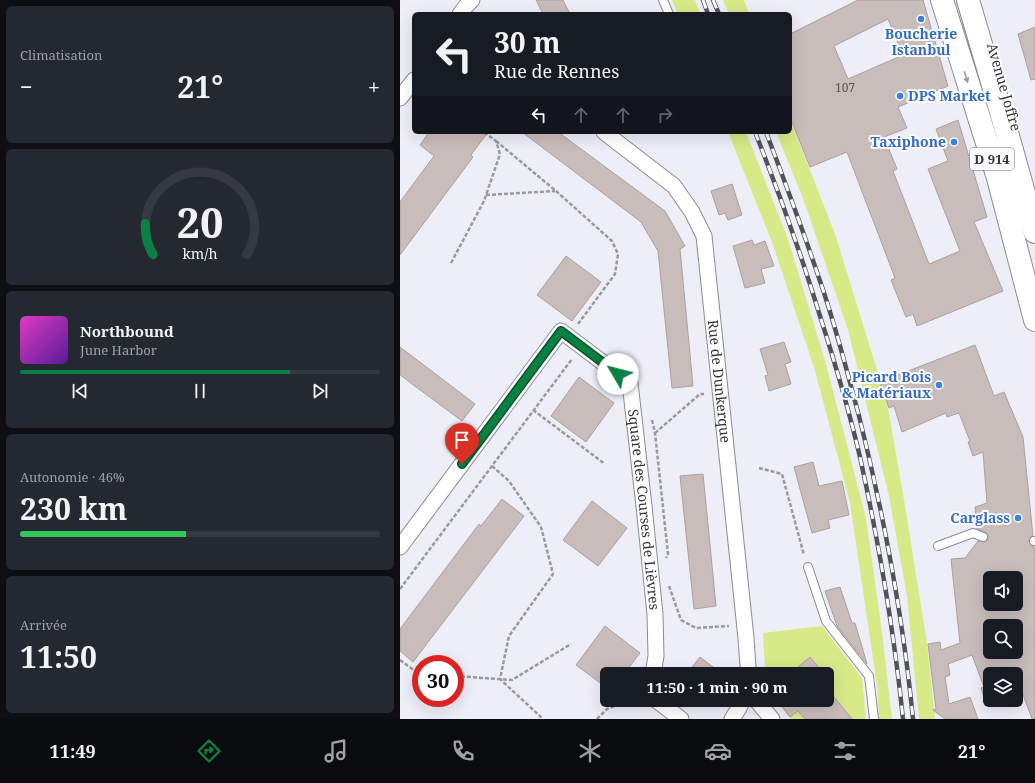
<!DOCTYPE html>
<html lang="fr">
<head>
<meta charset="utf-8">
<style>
  :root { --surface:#171b24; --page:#242831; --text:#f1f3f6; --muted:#9ea1a6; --line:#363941; --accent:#0b8043 }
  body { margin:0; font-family:"Noto Serif",serif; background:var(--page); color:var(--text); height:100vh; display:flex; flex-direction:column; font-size:15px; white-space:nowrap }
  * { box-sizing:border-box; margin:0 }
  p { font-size:13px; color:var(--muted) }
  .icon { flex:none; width:22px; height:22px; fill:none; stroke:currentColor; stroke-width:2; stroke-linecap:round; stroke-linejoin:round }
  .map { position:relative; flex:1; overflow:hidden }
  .details { display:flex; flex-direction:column; gap:6px; padding:6px; background:#0d0f14; width:400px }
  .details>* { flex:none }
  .hud { position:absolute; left:12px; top:12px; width:380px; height:122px; border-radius:6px; box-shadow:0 4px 16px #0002; background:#171b24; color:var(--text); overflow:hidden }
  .buttons { position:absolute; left:583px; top:571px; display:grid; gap:8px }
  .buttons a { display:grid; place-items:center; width:40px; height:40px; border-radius:6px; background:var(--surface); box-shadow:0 4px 16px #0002; font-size:20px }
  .speed { position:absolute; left:12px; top:655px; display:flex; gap:8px; font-size:20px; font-weight:700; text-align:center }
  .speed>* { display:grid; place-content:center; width:52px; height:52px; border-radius:50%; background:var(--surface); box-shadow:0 4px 16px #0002; line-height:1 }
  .speed .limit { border:6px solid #d22; background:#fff; color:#111 }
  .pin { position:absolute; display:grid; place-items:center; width:34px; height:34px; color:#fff; margin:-41px -17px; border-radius:50% 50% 50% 0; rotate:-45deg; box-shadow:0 0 4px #0007 }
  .pin .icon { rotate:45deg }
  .me { position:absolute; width:44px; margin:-22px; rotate:307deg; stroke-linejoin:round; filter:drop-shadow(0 0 3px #0008) }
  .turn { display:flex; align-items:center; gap:14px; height:84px; padding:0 16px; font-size:18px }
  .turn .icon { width:52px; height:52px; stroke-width:2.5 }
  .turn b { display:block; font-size:28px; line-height:34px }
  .lanes { display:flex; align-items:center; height:38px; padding:0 16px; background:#0003; justify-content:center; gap:20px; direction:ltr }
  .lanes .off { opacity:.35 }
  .big { font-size:30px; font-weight:700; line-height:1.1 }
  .details .card { flex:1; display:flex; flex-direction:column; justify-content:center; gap:6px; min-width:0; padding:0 14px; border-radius:6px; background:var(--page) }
  .details .dial { align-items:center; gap:0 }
  .dial svg { height:104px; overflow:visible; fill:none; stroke:var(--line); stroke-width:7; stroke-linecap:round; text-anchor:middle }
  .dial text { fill:var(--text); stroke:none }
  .song { display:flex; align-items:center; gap:12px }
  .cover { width:48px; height:48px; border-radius:6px; background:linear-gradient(135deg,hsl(310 70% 55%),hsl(270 70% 35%)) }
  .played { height:4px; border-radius:2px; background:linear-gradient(90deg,var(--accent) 75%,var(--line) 75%) }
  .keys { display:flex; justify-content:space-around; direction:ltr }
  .heat { display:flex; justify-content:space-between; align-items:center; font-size:22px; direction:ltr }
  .charge { height:6px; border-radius:3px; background:linear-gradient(90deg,#34c759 46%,var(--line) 0) }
  .trip { position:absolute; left:200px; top:667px; width:234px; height:40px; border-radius:6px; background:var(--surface); box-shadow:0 4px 16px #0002; font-weight:700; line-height:40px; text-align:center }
  .dock { display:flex; height:64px; justify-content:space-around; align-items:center; background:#090b0e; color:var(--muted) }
  .dock .icon { width:28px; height:28px }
  .dock .on { color:var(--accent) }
  .dock b { font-size:18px; color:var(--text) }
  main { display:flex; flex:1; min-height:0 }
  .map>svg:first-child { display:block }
  .green { fill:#d7ea88 }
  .building { fill:#c9bdbc; stroke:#aba09e; fill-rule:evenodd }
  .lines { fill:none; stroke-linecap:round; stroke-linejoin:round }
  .service-casing { stroke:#8b8c95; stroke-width:10 }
  .minor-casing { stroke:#8b8c95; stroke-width:17 }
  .primary-casing { stroke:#8b8c95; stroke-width:24 }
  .path { stroke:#999aa1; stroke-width:2.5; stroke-dasharray:4 2; stroke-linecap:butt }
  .service { stroke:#fff; stroke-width:8 }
  .minor { stroke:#fff; stroke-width:15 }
  .primary { stroke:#fff; stroke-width:22 }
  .rail-casing { stroke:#525358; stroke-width:4.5 }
  .rail { stroke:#fcfcfe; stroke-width:3; stroke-dasharray:9; stroke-linecap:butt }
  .oneway { fill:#999a9b }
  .route-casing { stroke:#07532c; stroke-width:10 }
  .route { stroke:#0b8043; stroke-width:7 }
  .shop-dot { fill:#3f7fe0; stroke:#fcfcfe; stroke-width:1.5 }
  .labels { text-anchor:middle; stroke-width:4; stroke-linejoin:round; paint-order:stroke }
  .number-label { font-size:12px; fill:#585658 }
  .shield { fill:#fcfcfe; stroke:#6f7073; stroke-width:1 }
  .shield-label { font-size:13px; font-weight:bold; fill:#333437 }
  .shop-label { font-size:14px; font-weight:bold; fill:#366cbe; stroke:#fcfcfe; text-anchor:end }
  .street-label { font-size:14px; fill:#333437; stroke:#fcfcfe }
</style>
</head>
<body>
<main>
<section class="details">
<div class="card"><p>Climatisation</p>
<div class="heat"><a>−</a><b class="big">21°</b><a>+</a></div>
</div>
<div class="card dial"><svg viewBox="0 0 100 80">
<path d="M14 69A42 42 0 1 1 86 69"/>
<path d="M14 69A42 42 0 0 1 8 45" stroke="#0b8043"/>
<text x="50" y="56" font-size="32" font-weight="700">20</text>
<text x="50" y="72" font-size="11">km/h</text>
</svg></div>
<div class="card">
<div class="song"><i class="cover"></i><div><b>Northbound</b><p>June Harbor</p></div></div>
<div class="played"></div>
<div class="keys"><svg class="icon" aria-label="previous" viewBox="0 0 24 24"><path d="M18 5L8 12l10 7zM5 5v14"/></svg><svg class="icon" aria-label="pause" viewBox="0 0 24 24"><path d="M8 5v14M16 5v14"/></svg><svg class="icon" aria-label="next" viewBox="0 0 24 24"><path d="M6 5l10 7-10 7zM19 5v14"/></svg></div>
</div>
<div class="card"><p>Autonomie · 46%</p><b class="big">230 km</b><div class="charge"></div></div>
<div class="card"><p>Arrivée</p><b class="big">11:50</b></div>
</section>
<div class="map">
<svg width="635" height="719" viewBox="0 0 635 719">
  <rect width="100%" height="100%" fill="#edeef8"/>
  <path class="green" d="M272,0H295L300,14H278Z
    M323,0H344L349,14H329Z
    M390,119L435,234L487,402L505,506L527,643L535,719H519L507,596L489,496L448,330L404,201L376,132H390Z
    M328,132H346L388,239L426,364L466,518L482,632L492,719H479L477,685L450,503L414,367L372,242Z
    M422,626L462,678L466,719H391L375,700H427V674H364L365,667L363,633Z"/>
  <path class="building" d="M136,0H163L170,14H143Z
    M458,0H523L548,86L498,107L507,128L484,137L497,169L493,171L529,264L560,251L528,169L548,161L536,129L558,120L587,217L574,222L603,291L517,326L513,314L506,317L491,280L495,278L447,152L410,167L390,117V34ZM488,19L503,55L448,79L434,46Z
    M635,27V79L631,80L618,34Z
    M29,132H88L71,155L73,157L0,255V202L34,156L20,145Z
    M122,132H158L265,211L285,246L280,249L293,386L272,388L258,251L242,224L241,222Z
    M332,184L342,215L328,220L325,213L319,215L311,191Z
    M352,240L354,245L365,241L374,266L361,269L365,283L345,288L333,246Z
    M166,256L201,282L172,321L137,295Z
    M384,342L391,362L385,364L391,384L369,391L365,376L368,375L360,349Z
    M575,345L594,396L604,392L623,437L633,536L629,538V541L631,546H634L635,555V719H632L622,692L616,694V674H590V700H598L586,704L581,688L584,687L572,655L548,664L550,675L545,677L549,704L570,697L578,719H545L533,710L536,709L528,644L540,642L541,650L560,643L551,559L565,558L578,541L584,542L587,541L588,539V536L587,533L577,529L575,507L587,503L583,452L573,456L568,442L570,441L559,413L547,417L546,413L502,432L494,406L489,408L480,382ZM590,578H616V604H590ZM590,626H616V652H590Z
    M0,347L75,404L62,421L0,375Z
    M179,377L214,403L186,442L151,416Z
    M413,462L419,486L442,481L449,515L428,520L430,528L412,533L394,467Z
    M303,474L316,606L294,609L280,476Z
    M102,499L124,516L13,662L0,651V629L79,524L81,526Z
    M192,501L227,528L198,566L163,540Z
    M440,587L452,623H455L467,664L437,626L425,591Z
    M205,626L240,653L224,674H207V688L176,665Z
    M300,657L317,670L314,674H290L288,672Z
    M410,657L424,674H390Z
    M427,677L434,697L452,719H405L398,711L390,717L380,704L384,700H427Z"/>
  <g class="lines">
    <g class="service-casing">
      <path id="service" d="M263,0L269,14
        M634,541H635
        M538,546L573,533L583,537
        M408,567L426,621L469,676L474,719"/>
    </g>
    <g class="minor-casing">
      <g id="minor">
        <path d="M60,14L66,6L72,0"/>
        <path d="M0,98L14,80"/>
        <path id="s1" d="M204,132L274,186L292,212L304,236L346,638L348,667L347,674"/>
        <path id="s2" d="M0,547L161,331L230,383L244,506L255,614L256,656L253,674"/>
        <path d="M256,700L281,719"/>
        <path d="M355,700L357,701L372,719"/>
        <path d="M332,719L339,708L343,700"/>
      </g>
    </g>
    <g class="primary-casing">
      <path id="primary" d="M542,0L598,178L635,320
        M568,0L610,143L635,232"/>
    </g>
    <path class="path" d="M96,141L156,191L212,241L218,254L215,274L178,324
      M86,195L155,191
      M51,263L84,201L100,154L96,141L84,132
      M133,410L205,464
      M252,420L255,433L268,554L266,558
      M255,433L300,394H304
      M92,466L109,481L141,527L153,574L109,636L100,679L143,719
      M359,468L382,474L404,555
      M269,586L281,620L296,628L329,626
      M0,589L172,359
      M0,660L19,674L21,675
      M55,676L112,680L171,644
      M197,719L207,709L230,700"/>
    <use href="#service" class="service"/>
    <use href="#minor" class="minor"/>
    <use href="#primary" class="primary"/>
    <g class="rail-casing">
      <path id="rail" d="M303,0L308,14
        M313,0L319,14
        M355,132C379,192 401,254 420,316C435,363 449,410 460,457C479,544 494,631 503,719
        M366,132C385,182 404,233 421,284C436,327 447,372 459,416C484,516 503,617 513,719"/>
    </g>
    <use href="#rail" class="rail"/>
  </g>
  <defs><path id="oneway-solid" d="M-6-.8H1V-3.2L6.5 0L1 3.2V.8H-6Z"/></defs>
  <use class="oneway" href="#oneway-solid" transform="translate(566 77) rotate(73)"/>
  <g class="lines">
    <g class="route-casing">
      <path id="route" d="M62,464L161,331L218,374"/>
    </g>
    <use href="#route" class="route"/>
  </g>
  <g class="shop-dot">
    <circle cx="521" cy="19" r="4"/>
    <circle cx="500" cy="96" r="4"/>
    <circle cx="554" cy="142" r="4"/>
    <circle cx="539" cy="385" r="4"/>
    <circle cx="618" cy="518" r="4"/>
  </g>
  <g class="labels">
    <g class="number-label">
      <text x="445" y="92">107</text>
    </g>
    <rect class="shield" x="570" y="148" width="44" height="22" rx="3"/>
    <g class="shield-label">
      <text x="592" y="164">D 914</text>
    </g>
    <g class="shop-label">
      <text x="521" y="39" text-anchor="middle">Boucherie<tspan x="521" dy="16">Istanbul</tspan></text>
      <text x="508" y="101" text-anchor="start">DPS Market</text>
      <text x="546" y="147">Taxiphone</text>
      <text x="531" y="382">Picard Bois<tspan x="531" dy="16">&amp; Matériaux</tspan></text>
      <text x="610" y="523">Carglass</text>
    </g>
    <g class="street-label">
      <text transform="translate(604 87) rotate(74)" y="5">Avenue Joffre</text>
      <text dy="5" stroke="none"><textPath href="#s1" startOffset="293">Rue de Dunkerque</textPath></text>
      <text dy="5" stroke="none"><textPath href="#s2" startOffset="483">Square des Courses de Lièvres</textPath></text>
    </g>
  </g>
</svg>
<div class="buttons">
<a><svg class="icon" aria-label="sound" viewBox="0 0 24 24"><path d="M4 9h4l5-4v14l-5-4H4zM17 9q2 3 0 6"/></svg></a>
<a><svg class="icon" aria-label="search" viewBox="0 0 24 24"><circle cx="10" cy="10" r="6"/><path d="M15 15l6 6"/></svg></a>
<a><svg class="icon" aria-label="layers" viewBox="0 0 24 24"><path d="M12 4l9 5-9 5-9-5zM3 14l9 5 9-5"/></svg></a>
</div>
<div class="speed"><div class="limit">30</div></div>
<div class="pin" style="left:62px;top:464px;background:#d93025"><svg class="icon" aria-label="arrive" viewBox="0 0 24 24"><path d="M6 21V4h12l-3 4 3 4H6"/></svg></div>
<svg class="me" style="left:218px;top:374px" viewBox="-20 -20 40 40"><circle r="19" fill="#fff"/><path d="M0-13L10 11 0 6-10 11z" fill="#0b8043"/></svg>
<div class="trip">11:50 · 1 min · 90 m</div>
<div class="hud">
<div class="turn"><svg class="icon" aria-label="left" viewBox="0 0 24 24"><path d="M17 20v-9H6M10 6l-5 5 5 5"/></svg><div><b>30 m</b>Rue de Rennes</div></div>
<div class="lanes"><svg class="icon" aria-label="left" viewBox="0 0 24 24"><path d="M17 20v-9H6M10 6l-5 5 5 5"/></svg><svg class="icon off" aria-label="ahead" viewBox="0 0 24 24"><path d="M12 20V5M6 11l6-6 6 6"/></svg><svg class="icon off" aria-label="ahead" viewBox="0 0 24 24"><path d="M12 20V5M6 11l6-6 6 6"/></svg><svg class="icon off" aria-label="right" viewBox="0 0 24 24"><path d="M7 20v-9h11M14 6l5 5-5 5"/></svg></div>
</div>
</div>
</main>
<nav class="dock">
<b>11:49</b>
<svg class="icon on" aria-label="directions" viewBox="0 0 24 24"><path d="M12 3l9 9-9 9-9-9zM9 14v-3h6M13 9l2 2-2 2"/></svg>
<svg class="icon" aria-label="music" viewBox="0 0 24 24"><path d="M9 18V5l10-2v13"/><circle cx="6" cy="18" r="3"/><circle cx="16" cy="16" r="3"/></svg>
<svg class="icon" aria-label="phone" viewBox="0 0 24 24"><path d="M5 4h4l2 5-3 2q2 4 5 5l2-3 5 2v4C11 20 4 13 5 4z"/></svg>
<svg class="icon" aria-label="climate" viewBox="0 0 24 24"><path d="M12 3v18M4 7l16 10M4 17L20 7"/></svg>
<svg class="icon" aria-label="car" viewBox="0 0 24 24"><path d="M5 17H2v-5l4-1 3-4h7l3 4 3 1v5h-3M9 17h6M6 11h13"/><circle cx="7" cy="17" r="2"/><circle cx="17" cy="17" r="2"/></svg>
<svg class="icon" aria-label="filters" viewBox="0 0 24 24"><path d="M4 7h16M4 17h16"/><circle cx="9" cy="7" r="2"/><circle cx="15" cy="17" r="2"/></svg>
<b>21°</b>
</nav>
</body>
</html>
